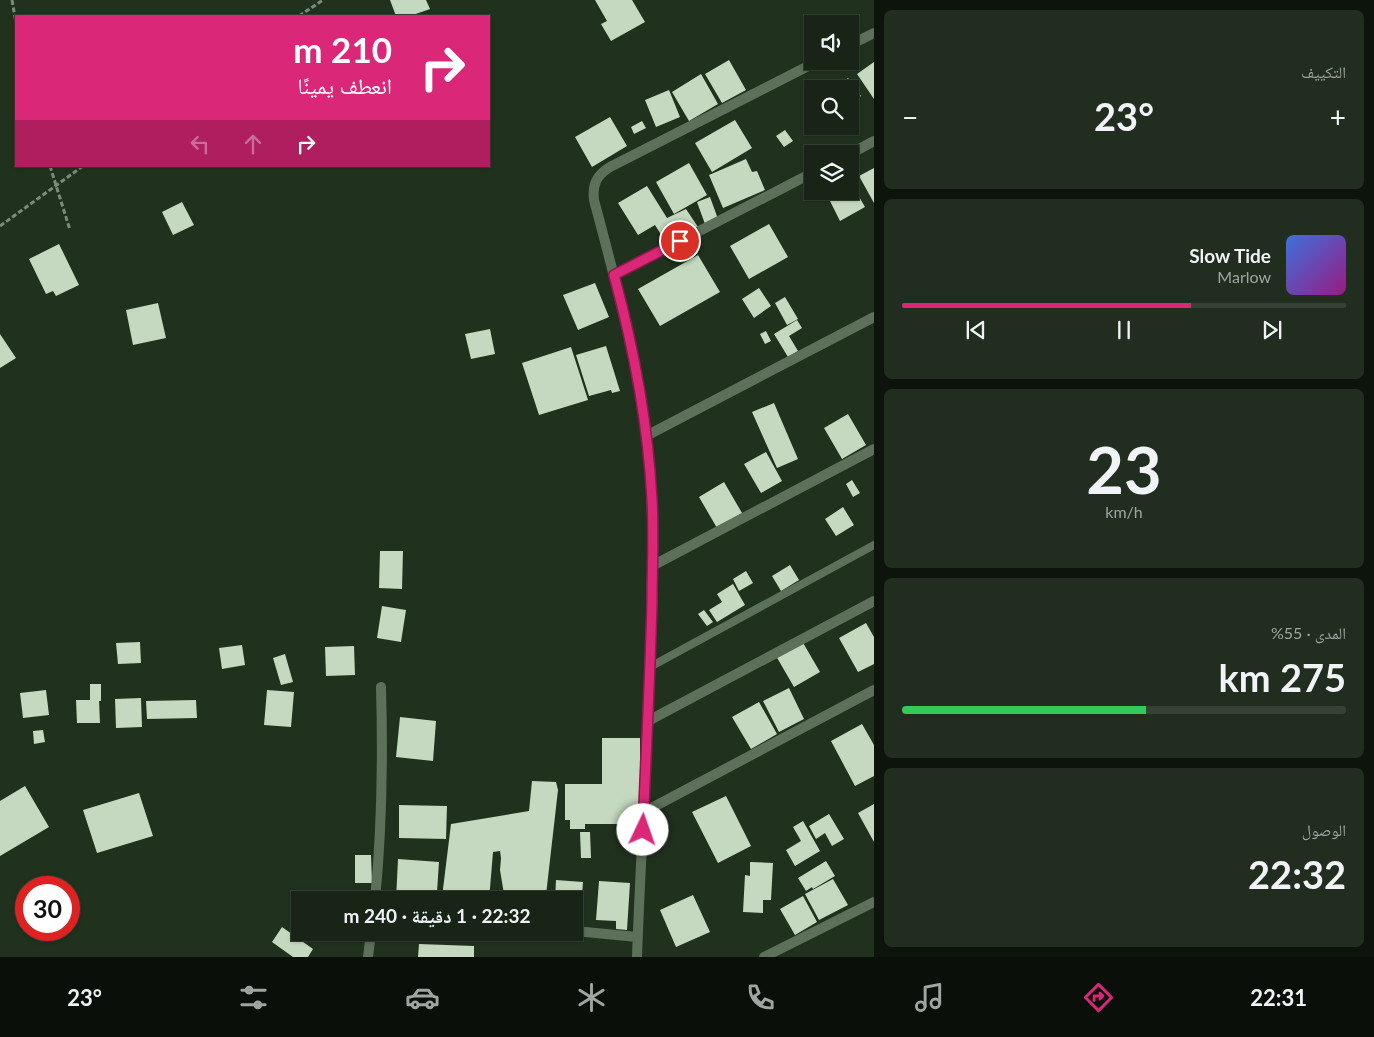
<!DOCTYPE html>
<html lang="ar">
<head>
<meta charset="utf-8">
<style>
  :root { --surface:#182516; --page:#212d1f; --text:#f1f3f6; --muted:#9fa5a1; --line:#364235; --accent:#db2777 }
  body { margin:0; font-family:Lato,"Noto Naskh Arabic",sans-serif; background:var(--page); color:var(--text); direction:rtl; height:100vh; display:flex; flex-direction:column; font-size:19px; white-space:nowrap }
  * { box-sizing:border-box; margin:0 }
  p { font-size:16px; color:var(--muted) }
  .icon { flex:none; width:28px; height:28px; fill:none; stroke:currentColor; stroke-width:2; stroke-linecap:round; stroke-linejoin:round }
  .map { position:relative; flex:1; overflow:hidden; direction:ltr }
  .drawer { display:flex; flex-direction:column; gap:10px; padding:10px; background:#0d140c; width:500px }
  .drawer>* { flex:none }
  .top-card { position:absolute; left:15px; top:15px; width:475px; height:152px; border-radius:0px; box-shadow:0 1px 4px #0004,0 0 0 1px var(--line); direction:rtl; background:#db2777; color:#fff; overflow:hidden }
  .tools { position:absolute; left:804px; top:15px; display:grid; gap:10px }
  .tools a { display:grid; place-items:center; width:55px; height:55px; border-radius:0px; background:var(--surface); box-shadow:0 1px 4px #0004,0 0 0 1px var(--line); font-size:25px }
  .speed { position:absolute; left:15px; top:876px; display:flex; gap:10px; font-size:25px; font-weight:700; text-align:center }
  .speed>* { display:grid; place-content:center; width:65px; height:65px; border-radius:50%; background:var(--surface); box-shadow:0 1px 4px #0004,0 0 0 1px var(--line); line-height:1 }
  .speed .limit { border:8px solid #d22; background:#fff; color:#111 }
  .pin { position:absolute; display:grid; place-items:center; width:42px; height:42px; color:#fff; margin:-21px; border:2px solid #fff; border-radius:50%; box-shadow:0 1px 5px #0007 }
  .me { position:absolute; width:55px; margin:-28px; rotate:3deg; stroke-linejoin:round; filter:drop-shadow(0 0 4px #0008) }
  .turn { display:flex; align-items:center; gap:18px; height:105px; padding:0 15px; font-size:22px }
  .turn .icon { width:65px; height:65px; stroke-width:2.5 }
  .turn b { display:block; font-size:35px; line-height:42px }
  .lanes { display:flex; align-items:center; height:48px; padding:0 15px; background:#0003; justify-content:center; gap:25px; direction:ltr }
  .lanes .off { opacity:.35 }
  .big { font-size:38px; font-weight:700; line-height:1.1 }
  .drawer .tile { flex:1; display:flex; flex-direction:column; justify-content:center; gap:8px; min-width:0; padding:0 18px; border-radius:8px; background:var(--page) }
  .drawer .dial { align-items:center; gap:0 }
  .dial b { font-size:65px; line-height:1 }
  .song { display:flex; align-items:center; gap:15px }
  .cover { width:60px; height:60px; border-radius:8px; background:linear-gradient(135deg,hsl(220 70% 55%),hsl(310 70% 35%)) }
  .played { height:5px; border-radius:2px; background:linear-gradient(90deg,var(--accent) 65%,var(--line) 65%) }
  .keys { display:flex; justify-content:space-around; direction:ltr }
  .heat { display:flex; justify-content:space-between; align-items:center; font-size:28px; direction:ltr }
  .charge { height:8px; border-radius:4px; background:linear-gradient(90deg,#34c759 55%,var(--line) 0) }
  .trip { position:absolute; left:291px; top:891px; width:292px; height:50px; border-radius:0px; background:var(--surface); box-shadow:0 1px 4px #0004,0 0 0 1px var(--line); font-weight:700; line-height:50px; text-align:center; direction:rtl }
  .dock { display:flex; height:80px; justify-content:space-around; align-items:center; background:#0a0f09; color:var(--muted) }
  .dock .icon { width:35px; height:35px }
  .dock .on { color:var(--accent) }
  .dock b { font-size:22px; color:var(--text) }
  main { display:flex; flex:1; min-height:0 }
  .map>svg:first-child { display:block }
  .building { fill:#c4d9c0 }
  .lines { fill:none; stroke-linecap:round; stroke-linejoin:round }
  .path { stroke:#7c8a7a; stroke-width:3; stroke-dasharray:5 2.5; stroke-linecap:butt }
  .service { stroke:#5d715a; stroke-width:8 }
  .minor { stroke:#5d715a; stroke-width:10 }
  .route-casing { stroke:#8e194d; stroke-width:12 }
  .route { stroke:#db2777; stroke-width:9 }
</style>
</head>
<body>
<main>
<section class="drawer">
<div class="tile"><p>التكييف</p>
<div class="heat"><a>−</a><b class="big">23°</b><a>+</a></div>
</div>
<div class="tile">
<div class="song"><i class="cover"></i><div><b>Slow Tide</b><p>Marlow</p></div></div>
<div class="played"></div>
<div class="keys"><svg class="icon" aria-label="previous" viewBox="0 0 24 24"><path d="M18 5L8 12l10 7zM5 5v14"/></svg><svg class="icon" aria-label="pause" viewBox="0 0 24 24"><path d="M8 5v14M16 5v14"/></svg><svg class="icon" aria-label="next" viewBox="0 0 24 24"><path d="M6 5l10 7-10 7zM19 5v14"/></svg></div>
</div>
<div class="tile dial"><b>23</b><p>km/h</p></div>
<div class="tile"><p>المدى · 55%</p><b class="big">275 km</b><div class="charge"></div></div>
<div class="tile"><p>الوصول</p><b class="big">22:32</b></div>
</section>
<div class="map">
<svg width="874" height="957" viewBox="0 0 874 957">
  <rect width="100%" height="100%" fill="#20311e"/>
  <path class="building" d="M390,0H426L430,9L410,16H396Z
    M595,0H632L645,22L611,41L601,24L607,21Z
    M729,60L746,90L722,103L705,74Z
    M874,62V99L857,74Z
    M701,74L718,104L689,121L672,92Z
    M848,78L861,96L855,100L850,93V89H847L843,82Z
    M669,90L680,117L656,127L645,100Z
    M610,117L627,146L592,167L575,137Z
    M735,120L752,148L712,172L695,143Z
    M642,121L646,128L634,134L631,127Z
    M785,130L793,141L784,147L776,136Z
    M746,159L752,172L757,171L765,190L723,208L709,175Z
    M689,163L707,195L674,214L656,182Z
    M874,168V203L859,176Z
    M647,186L667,218L686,209L698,227L667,244L655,225L638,235L618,203Z
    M854,188L865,207L840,221L830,201Z
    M710,197L718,219L705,224L697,202Z
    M182,202L194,225L173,235L162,212Z
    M769,224L788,257L749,279L730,246Z
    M59,244L79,285L56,296L53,291L46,294L29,259Z
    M698,255L720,292L660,326L638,289Z
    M595,283L609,317L578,330L563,295Z
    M759,288L771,306L754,318L742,299Z
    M785,297L798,319L787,325L775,303Z
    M158,303L166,338L133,345L126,310Z
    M797,320L802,328L789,336L798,351L788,357L774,334Z
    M490,329L495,354L471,359L465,334Z
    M766,331L771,341L765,344L760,334Z
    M0,334L16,358L0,368Z
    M606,346L620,391L612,393L611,390L589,396L576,355Z
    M571,347L588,400L539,415L522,363Z
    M774,403L798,459L777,468L752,412Z
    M848,414L866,445L842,459L824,428Z
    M766,452L782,481L761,493L744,464Z
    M852,480L860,493L853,497L846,484Z
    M724,482L742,513L717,528L699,497Z
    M843,507L854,525L836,536L825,519Z
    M380,551H403L402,589L379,588Z
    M790,565L799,580L781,591L772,576Z
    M746,571L753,583L739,591L733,579Z
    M733,584L745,605L717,622L709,610L722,602L717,594Z
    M382,606L406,610L401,642L377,638Z
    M704,610L713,622L707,626L698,614Z
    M866,623L874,637V664L858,672L839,638Z
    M802,641L820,672L794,687L776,656Z
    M140,642L141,663L118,664L116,643Z
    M242,645L245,665L222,669L219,648Z
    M354,646L355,675L326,676L325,647Z
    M285,654L293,682L281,685L273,658Z
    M90,684H101V701H99L100,723H77L76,700H90Z
    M789,688L804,719L779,732L763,701Z
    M46,690L49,715L23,718L20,693Z
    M267,690L294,692L291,727L264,725Z
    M141,698L142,727L116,728L115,699Z
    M196,700L197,718L147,719L146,701Z
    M759,702L777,734L751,749L732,717Z
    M400,717L436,721L433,761L396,757Z
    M862,724L874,745V776L855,786L831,741Z
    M43,730L45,742L34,744L33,731Z
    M602,738H640V824H585V829H570V820H565V784H602Z
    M532,781L556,782L558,790L546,895L547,900H505L500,870L501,858L500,851L493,852L489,900H475L474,897L459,900L445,898L443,889L451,824L529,811Z
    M25,786L49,827L0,856V801Z
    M139,793L153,836L97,853L83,810Z
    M726,796L751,846L718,863L692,812Z
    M874,804V842L858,813Z
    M399,805L447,806L446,839L399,838Z
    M829,814L844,839L832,846L825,833L816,839L809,826Z
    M803,821L820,851L795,866L786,850L801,841L793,827Z
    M580,832H590L591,858H581Z
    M355,855H371L372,883H355Z
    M398,859L439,862L437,892L421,891V900H396Z
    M826,861L835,876L813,889L812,887L806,891L798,878Z
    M750,862L773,863L771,900H763V913L743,912L745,875L750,876Z
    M833,879L848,905L819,920L805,894Z
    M556,880L583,882L580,921H575V900H555Z
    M599,881L630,883L627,930L616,929V921L596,920Z
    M693,895L710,932L676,947L660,910Z
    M803,896L817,922L795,935L780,909Z
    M282,927L313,949L308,957H293L272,942Z
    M419,944L474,946V957H418Z"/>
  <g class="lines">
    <path class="path" d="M12,0L16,23
      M299,16L323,0
      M50,166L70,230
      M0,226L83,166"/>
    <path class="service" d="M650,667L874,545"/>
    <path class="minor" d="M850,45L874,33
      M850,154L874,141
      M614,275L812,173
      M646,436L874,317
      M652,566L874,449
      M648,721L874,601
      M644,812L874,690
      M375,900C382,829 383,758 381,687
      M575,931L637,937
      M368,957L371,932
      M637,957C641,844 649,732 651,620C652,567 654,515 649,462C641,373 617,287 594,200C592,184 597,175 610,167L818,61
      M764,957L874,902"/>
  </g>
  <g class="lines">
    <g class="route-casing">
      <path id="route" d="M643,830C646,754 650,678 652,602C652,568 654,534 652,500C648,423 634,349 614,275L680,241"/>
    </g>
    <use href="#route" class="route"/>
  </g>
</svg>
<div class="tools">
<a><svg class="icon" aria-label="sound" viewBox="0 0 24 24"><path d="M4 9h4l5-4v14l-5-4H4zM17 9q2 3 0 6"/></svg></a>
<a><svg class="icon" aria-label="search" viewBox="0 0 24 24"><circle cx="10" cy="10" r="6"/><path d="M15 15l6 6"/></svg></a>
<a><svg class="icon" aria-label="layers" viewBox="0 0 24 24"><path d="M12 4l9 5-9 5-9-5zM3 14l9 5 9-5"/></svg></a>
</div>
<div class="speed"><div class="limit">30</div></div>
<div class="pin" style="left:680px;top:241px;background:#d93025"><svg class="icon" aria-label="arrive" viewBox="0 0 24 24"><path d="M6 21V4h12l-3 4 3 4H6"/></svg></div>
<svg class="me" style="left:643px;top:830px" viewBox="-20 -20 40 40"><circle r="19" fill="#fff"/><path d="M0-13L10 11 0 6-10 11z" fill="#db2777"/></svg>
<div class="trip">22:32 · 1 دقيقة · 240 m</div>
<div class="top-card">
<div class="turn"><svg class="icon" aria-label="right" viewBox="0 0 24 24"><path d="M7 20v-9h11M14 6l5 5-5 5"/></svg><div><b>210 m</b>انعطف يمينًا</div></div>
<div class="lanes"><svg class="icon off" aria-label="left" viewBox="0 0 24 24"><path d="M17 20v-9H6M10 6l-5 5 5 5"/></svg><svg class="icon off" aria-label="ahead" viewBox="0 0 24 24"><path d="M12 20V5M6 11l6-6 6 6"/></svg><svg class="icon" aria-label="right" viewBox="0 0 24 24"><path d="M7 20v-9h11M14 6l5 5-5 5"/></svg></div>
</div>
</div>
</main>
<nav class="dock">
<b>22:31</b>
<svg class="icon on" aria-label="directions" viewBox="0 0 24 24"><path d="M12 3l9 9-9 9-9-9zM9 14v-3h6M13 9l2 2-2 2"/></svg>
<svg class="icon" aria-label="music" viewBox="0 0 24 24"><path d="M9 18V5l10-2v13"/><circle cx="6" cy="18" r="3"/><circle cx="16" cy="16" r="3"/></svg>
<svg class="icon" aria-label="phone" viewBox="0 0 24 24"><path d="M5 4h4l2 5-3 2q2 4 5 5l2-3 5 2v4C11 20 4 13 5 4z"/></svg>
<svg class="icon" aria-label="climate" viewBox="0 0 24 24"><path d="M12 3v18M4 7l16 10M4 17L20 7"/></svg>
<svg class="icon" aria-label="car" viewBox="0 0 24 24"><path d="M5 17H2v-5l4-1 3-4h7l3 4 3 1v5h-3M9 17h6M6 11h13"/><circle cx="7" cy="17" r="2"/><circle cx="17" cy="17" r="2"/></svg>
<svg class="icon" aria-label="filters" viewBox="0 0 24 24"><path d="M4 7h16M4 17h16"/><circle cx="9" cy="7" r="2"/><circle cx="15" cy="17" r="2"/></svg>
<b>23°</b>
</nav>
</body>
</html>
